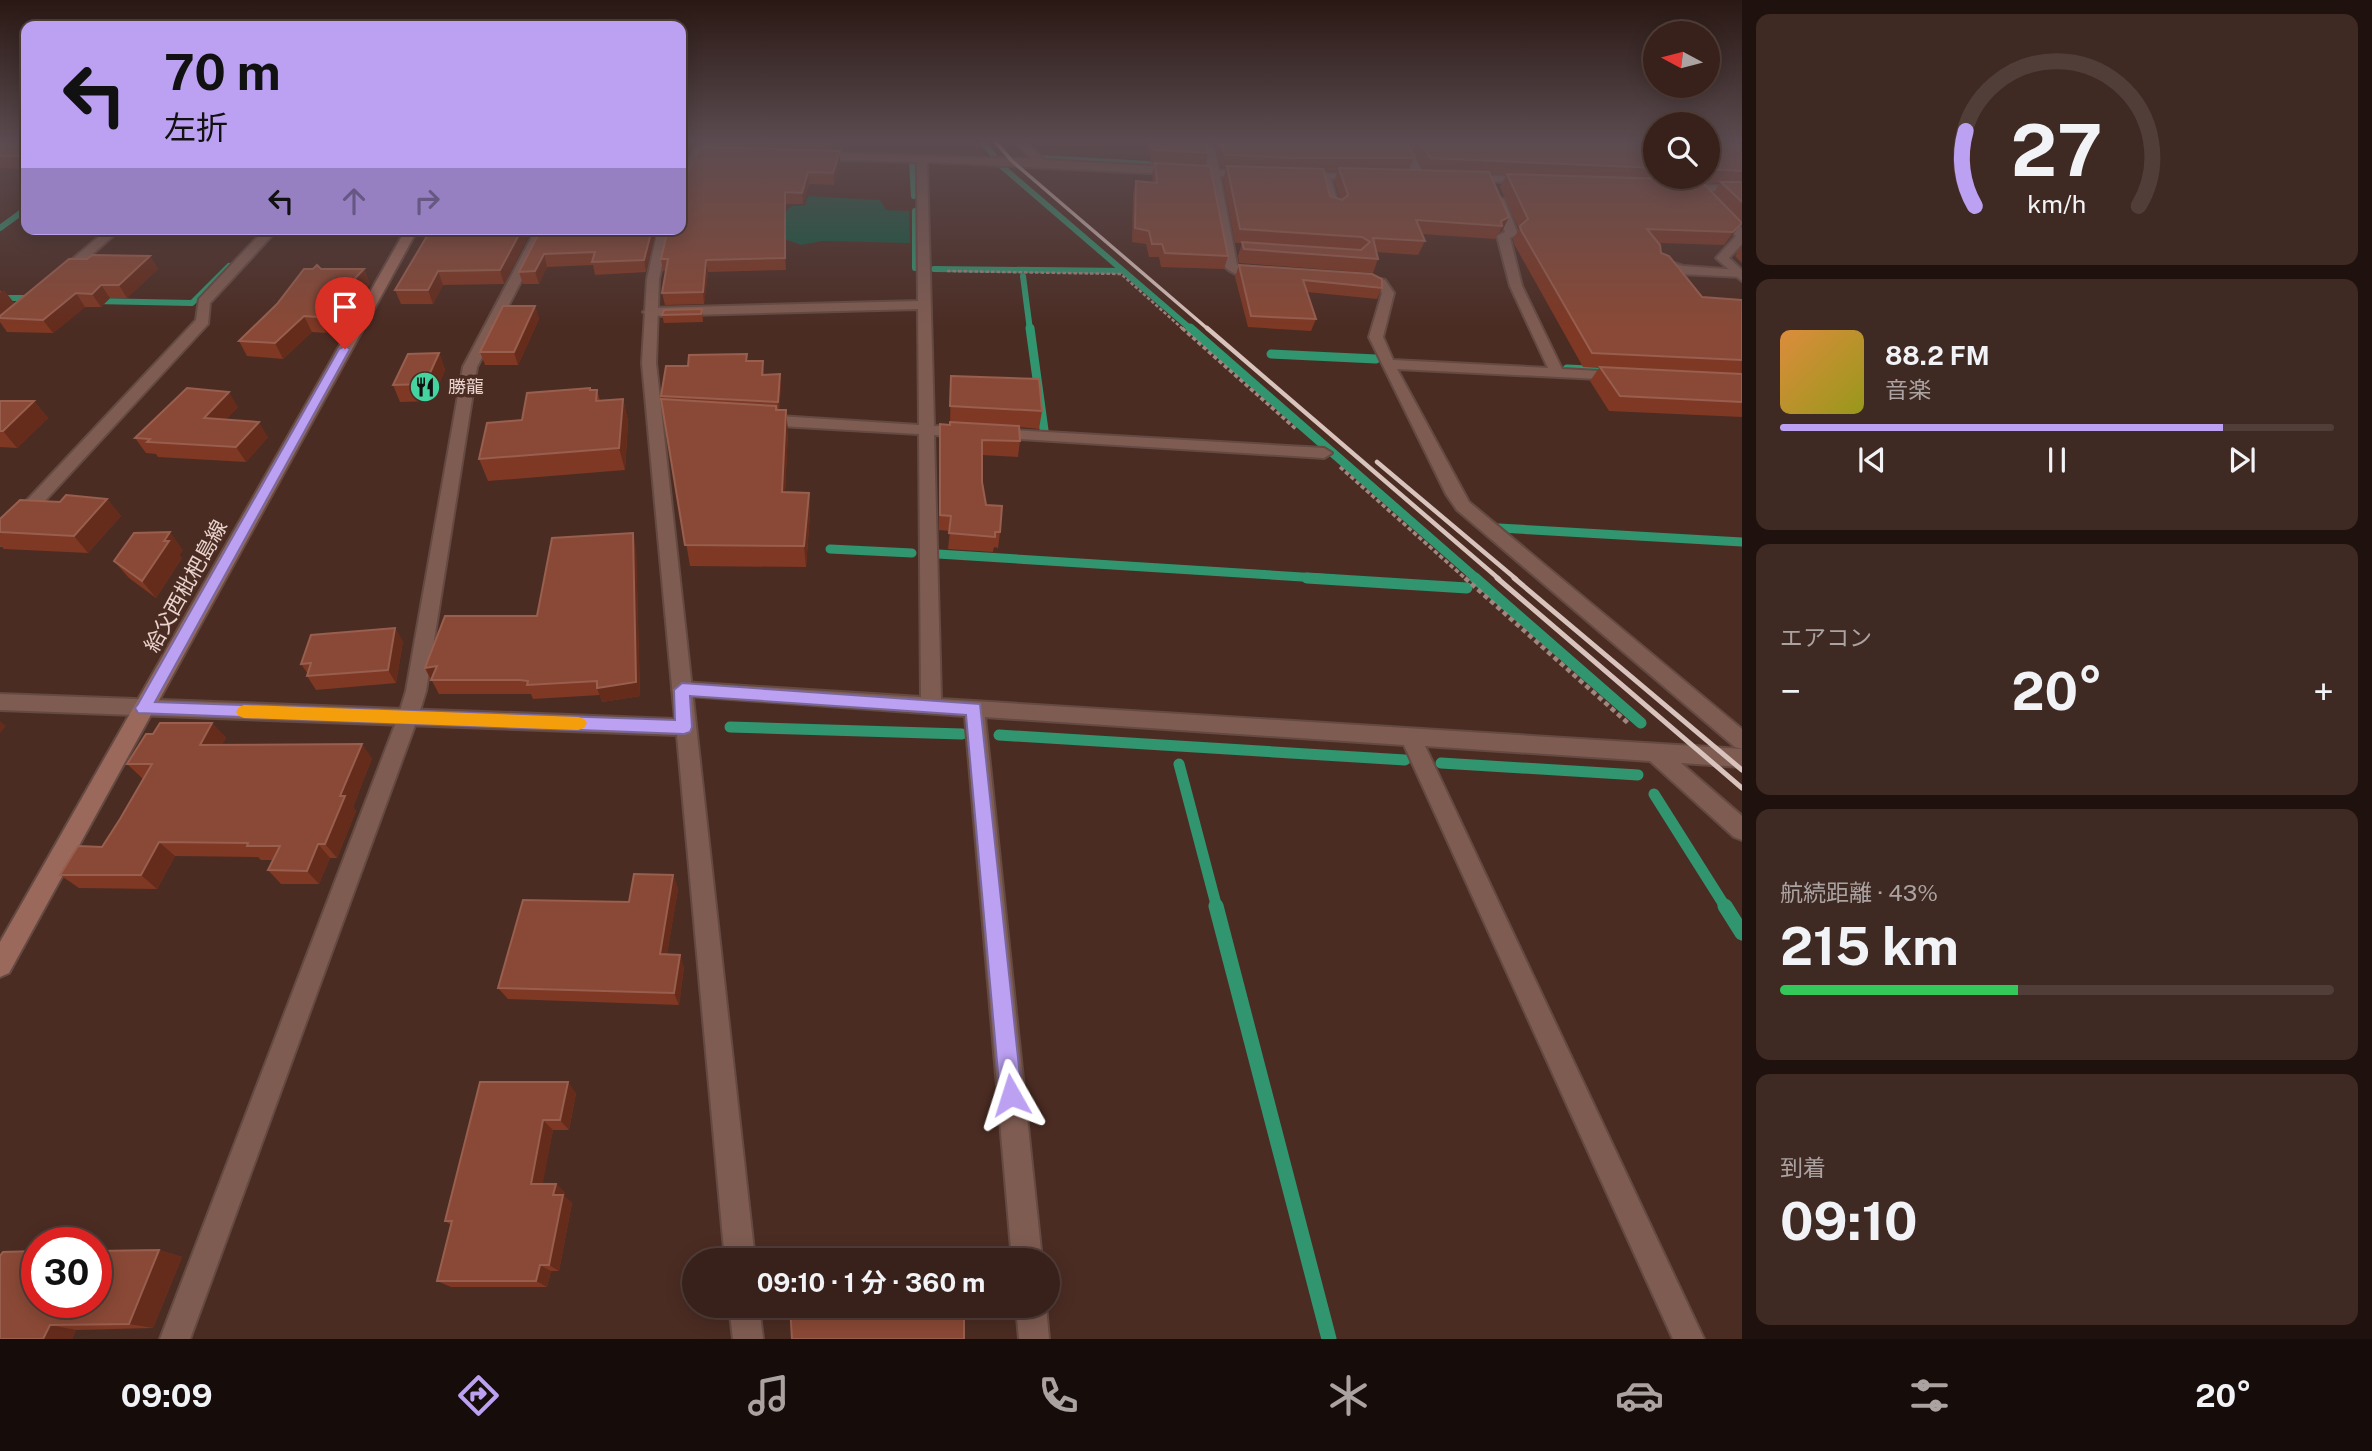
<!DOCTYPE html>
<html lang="ja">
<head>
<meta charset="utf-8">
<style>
  :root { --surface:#38211a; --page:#3f2923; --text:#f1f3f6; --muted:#aba3a2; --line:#523e39; --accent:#bca0f2 }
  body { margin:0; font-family:"Public Sans","Noto Sans JP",sans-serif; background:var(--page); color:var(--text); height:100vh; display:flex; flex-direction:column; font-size:26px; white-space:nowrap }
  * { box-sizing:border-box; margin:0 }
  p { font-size:23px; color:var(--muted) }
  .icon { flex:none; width:38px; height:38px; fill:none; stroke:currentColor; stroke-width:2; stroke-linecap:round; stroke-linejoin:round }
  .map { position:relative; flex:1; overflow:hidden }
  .details { display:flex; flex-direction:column; gap:14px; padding:14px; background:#1f120e; width:630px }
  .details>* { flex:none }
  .banner { position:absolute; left:21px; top:21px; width:665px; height:214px; border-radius:14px; box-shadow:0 4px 18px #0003,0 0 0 2px var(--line); background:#bca0f2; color:#111; overflow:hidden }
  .needle { width:46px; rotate:277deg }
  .buttons { position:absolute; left:1643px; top:21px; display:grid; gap:14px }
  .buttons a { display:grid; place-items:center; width:77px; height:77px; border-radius:50%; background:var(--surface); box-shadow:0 4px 18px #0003,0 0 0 2px var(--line); font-size:35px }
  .speed { position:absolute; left:21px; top:1227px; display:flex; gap:14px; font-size:35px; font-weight:700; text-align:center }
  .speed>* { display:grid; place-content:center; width:91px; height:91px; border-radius:50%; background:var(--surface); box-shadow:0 4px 18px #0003,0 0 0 2px var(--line); line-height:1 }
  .speed .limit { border:10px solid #d22; background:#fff; color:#111 }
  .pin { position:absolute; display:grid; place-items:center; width:60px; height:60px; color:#fff; margin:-72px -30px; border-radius:50% 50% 50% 0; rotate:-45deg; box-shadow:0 0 7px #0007 }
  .pin .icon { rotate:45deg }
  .me { position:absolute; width:77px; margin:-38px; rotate:354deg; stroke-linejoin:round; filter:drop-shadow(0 0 5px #0008) }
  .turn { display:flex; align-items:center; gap:24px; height:147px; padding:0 28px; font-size:32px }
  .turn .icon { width:91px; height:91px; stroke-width:2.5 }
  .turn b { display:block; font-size:49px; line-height:60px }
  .lanes { display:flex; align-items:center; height:66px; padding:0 28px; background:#0003; justify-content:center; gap:35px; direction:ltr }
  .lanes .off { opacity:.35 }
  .big { font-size:52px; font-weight:700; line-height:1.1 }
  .details .widget { flex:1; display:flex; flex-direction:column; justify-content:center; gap:10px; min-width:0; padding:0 24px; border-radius:14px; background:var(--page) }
  .details .dial { align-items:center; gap:0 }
  .dial svg { height:182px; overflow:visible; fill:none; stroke:var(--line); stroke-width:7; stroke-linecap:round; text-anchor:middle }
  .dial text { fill:var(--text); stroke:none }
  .song { display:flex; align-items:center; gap:21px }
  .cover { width:84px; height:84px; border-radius:10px; background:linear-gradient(135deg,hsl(30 70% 55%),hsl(60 70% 35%)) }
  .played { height:7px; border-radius:4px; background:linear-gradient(90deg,var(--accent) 80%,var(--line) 80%) }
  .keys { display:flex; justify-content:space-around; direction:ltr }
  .heat { display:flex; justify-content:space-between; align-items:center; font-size:38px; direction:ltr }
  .charge { height:10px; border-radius:5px; background:linear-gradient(90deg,#34c759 43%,var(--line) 0) }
  .trip { position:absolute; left:682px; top:1248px; width:378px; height:70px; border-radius:35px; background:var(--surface); box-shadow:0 4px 18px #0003,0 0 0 2px var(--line); font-weight:700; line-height:70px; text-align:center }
  .tabs { display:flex; height:112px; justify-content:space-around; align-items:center; background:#160d0a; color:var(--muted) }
  .tabs .icon { width:49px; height:49px }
  .tabs .on { color:var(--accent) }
  .tabs b { font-size:32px; color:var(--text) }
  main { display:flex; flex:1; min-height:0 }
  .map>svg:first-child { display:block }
  .green { fill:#105940 }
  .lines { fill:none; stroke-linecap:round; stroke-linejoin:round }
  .stream-far3 { stroke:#319570; stroke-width:6 }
  .stream-far2 { stroke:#319570; stroke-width:9 }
  .stream-far1 { stroke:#319570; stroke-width:11 }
  .stream { stroke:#319570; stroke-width:15 }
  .service-casing { stroke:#644a42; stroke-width:4 }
  .minor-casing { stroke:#644a42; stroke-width:4 }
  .tertiary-casing { stroke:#644a42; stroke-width:4 }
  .secondary-casing { stroke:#644a42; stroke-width:4 }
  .path-far2 { stroke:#a0867f; stroke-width:2.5; stroke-dasharray:3.5 2; stroke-linecap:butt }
  .path-far1 { stroke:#a0867f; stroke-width:3.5; stroke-dasharray:4.5 2.5; stroke-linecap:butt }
  .path { stroke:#a0867f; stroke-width:4.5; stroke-dasharray:5 3.5; stroke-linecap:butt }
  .service { fill:#7f5c52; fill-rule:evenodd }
  .minor { fill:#7f5c52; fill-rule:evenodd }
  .tertiary { fill:#7f5c52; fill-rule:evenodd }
  .secondary { fill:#9a695b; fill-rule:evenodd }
  .rail-far2 { stroke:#d9c3bd; stroke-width:3.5 }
  .rail-far1 { stroke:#d9c3bd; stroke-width:4.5 }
  .rail { stroke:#d9c3bd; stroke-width:5 }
  .wall { fill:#7e3824; fill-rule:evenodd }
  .shaded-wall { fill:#652c1c }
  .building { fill:#8a4936; stroke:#985e4e; stroke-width:2 }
  .route { fill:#bca0f2; stroke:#7a689d; stroke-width:2 }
  .slow { fill:#f59e0b }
  .labels { text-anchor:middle; stroke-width:7; stroke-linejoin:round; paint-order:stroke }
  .far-poi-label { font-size:18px; fill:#e9d4ce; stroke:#4b2c23; text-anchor:start }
  .street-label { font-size:21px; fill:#e9d4ce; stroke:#4b2c23 }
</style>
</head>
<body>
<main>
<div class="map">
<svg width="1742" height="1339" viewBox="0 0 1742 1339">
  <rect width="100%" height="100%" fill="#4b2c23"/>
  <path class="green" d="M808,196L880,200L886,210L909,211L910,243L822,241L801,245L785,239L781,215L792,206L805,205Z"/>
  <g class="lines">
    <path class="stream-far3" d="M980,139L994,156
      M1043,158L1166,165
      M912,162L914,196
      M999,164L1192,330
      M915,211V268
      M0,228L26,209
      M934,269L1123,271
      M1023,276L1030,330
      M0,298H23
      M94,301L192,303L229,266"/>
    <path class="stream-far2" d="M1030,328L1044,430
      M1190,328L1477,579
      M1271,354L1376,359
      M1567,369L1609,371
      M1499,528L1742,542
      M830,549L912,553
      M938,554L1334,579"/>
    <path class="stream-far1" d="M1307,578L1467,588
      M1475,578L1641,723
      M730,727L962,734
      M999,735L1405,760
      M1441,763L1638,775
      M1179,764L1217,908
      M1654,794L1726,908"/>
    <path class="stream" d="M1216,906L1329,1339
      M1725,906L1742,933"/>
    <g class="service-casing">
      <path id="service" d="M1397,139H1407L1424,177L1423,179L1414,177Z
        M1325,173L1330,176L1340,209L1338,211L1328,209L1320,176Z
        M1658,258L1683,266L1739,270L1742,271V277L1682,274L1654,265V259Z"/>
    </g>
    <g class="minor-casing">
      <path id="minor" d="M1013,139H1024L1044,160L1208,169L1203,139H1213L1219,170L1251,172L1256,175L1251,178L1220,176L1237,265C1247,271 1261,266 1269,273C1258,281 1235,277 1225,267L1209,176L927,162L934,426L964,427L972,432L964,437L934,435L941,699L1742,749V767L1681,763L1742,816V840L1734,837L1650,761L1425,746L1704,1339H1673L1404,745L985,717L1042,1260H1012L965,716L675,695L672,690L675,685L682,682L921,697L919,434L763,425L755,420L763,415L919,425L918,309L650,316L643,312L650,308L918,301L917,162L813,159L808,156L813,153L1031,159Z
        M1367,173V177L1363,178L1299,180L1294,177L1299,174Z
        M1467,175L1528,177L1533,180L1528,183L1463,180L1462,178Z
        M1684,184L1742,187V193L1680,189V185Z
        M1494,197L1504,199L1518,234L1510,238L1522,286L1562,369L1619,372L1626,376L1619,380L1397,369L1469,502L1742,729V749L1735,747L1457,510L1446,494L1369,337L1382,293L1377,286L1356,281V275L1385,280L1394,293L1383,337L1393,360L1548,368L1510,286L1497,236L1505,232L1492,199Z
        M1718,208L1742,228V244L1729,258L1742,270V281L1716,258L1736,236L1712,211Z
        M108,229H121L64,279H56V273Z
        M265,229H278L210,303L208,324L6,543L0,545V529L196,320L199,299Z
        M536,229H548L477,367L426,691L418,717L190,1339H160L398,717L406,691L463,367Z
        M994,429L1324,448L1332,453L1324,458L989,437L986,434L989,431Z
        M1016,1306H1046L1049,1339H1019Z"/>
    </g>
    <g class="tertiary-casing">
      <path id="tertiary" d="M700,139H710L686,182L681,185V173Z
        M658,229H670L659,279L656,363L755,1260H725L677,735L0,710V694L675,719L642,363L647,279Z
        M729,1306H759L763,1339H733Z"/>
    </g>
    <g class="secondary-casing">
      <path id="secondary" d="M406,229H418L9,973L0,977V942Z"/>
    </g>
    <path class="path-far2" d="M947,271L1121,274L1184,330"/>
    <path class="path-far1" d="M1182,328L1296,429
      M1340,467L1466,579"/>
    <path class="path" d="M1465,578L1629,724"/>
    <use href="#service" class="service"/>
    <use href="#minor" class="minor"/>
    <use href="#tertiary" class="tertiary"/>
    <use href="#secondary" class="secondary"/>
    <path class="rail-far2" d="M993,139L1012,161L1209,330"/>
    <path class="rail-far1" d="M1207,328L1499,579
      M1377,462L1516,579"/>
    <path class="rail" d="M1497,578L1742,788
      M1514,578L1742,770"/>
  </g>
  <path class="wall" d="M0,139H26V169L0,168Z
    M707,139H834V144L832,151H840V163L834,185L809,184L803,204H786V270L708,272L704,304L665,305L662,293L666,271H663L661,259L687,172L708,148Z
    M1148,139H1206L1208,153L1205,166L1228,256L1224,269L1161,267L1159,257H1149L1146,244L1132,242L1133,194L1136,181L1153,182L1152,176L1155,163H1151Z
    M1214,139H1405L1414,158L1409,170L1424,171L1408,139H1656V177H1708V139L1725,143L1742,145V225L1741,224L1724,245L1659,243L1661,253L1702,297L1742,300V417L1609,411L1590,381L1599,368L1583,367L1514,244L1513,239L1519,229L1500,187L1506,175L1490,174L1509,217L1502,231L1499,233L1495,239L1422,234L1425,241L1418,255L1377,252L1378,259L1373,273L1239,263L1238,256L1242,243H1235L1223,179L1226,168L1221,167ZM1324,171H1338L1334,181L1340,199L1330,196ZM1702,183H1720L1713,194Z
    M445,229H532L504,284L443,285L433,304H401L395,290L441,236Z
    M541,229H657L646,272L595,275L593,265L547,267L539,284H523L519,272Z
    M1742,245V263L1735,256Z
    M150,256L158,269L127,298H110L101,307H85L53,333L7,332L0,322V290L14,304L87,259Z
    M1239,265L1382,288L1377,299L1307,292L1316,319L1311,331L1248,327L1235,277Z
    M321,269H364L370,284L326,333L312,332L283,359L247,356L239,341Z
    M535,306L539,319L518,365H485L480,352Z
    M702,309L703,322L664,323L662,315Z
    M439,353L445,370L432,401L400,402L393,385Z
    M748,361H763L764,375L781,385L779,410L788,431L785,492L809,493L810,514L806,567L690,566L661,396L688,366Z
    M951,376L1042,411L1039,429L1019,427L1020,441L1018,457L982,455V482L986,505L1000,532L998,548L994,547L993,552L948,549L950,531L939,530V440L940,424L950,425Z
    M591,390H597L600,401L623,399L628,421L625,470L488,481L479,459L522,420Z
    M0,401H34L48,418L17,448L0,447Z
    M238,407L226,419L268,437L246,462L158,457L156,454L146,453L135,438Z
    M107,499L121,516L88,553L4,549L0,545V532L60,502Z
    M636,548L640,696L602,702L600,695L533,699L531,694H439L425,668L537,616Z
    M183,550L179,555L182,558L156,598L129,578L114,561Z
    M403,641L396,683L316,690L307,676L308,674L301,664Z
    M212,723L226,738L222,744L372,758L353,807L356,811L337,858H330L319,884H281L268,870L273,860H261L258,857L175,856L157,889L79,888L60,875L102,847L120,819L143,779L127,764L153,734Z
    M673,875L678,889L667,954L684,967L679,1005L508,999L498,988L629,902Z
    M480,1082L576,1093L569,1130H553L542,1184H556L565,1193L564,1196L572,1203L559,1271H551L547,1287H451L437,1281L451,1225L445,1221Z
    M159,1250L182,1257L153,1328L76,1330L72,1339H0Z"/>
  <path class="shaded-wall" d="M690,139H698L681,168V154Z
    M832,139H834V144L832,151Z
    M840,151V163L834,185L833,173Z
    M808,172L809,184L803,204L802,193Z
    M785,192L786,204V270L785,258Z
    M1509,217L1502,231L1499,233L1502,226L1501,221Z
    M1742,223L1732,236L1724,245L1733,232Z
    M522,229H532L504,284L500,270Z
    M652,229H657L646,272L644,260Z
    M544,254L547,267L539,284L535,271Z
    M150,256L158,269L127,298L119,285Z
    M706,260L708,272L704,304L703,292Z
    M364,269L370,284L326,333L318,317Z
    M438,271L443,285L433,304L428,290Z
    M101,285L110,298L101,307L92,294Z
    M4,290L15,304L0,317V293Z
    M76,293L85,307L53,333L43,320Z
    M535,306L539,319L518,365L514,352Z
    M304,316L312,332L283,359L275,343Z
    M439,353L445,370L432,401L425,384Z
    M780,374L781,385L779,413L778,402Z
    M229,392L238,407L214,432L204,418Z
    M623,399L628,421L625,470L619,448Z
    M34,401L48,418L17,448L3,431Z
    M786,410L788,431L784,514L782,492Z
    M259,422L268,437L246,462L236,447Z
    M809,493L810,514L806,567L804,546Z
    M107,499L121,516L88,553L74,536Z
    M170,532L183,550L179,555L182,558L156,598L142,581Z
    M633,533L636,548L640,696L602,702L597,688Z
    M395,628L403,641L396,683L388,670Z
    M437,666L431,680L425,668Z
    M0,721L6,726L0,733Z
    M212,723L226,738L214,759L200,745Z
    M362,744L372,758L353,807L356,811L337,858L325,844L340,796Z
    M159,842L175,856L157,889L141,875Z
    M318,844L330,858L319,884L307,871Z
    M673,875L678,889L665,967L660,954Z
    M680,955L684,967L679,1005L674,993Z
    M568,1082L576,1093L569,1130L560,1120Z
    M543,1120L553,1130L541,1193L531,1184Z
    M556,1184L565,1193L564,1196L572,1203L559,1271L549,1265L553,1195Z
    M159,1250L182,1257L153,1328L129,1324Z
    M540,1265L551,1271L547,1287L536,1281Z
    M50,1325L76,1330L72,1339H43Z"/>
  <path class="building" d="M0,139H26V156H0Z
    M681,139H690L681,154Z
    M1152,139H1206L1208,153L1153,150Z
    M1220,139H1405L1414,158H1293L1225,155Z
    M1420,139H1656V168L1430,158Z
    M1708,139H1720L1725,143L1742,145V171L1708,169Z
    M701,147L840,151L833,173L808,172L802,193L785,192V258L706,260L703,292L662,293L668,259H661L668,229H681V175L687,172Z
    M1155,163L1210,166L1228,256L1165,253L1162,244H1152L1149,231L1135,228L1136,181L1157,183Z
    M1227,166L1323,169L1330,196L1342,200L1348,195L1339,168L1489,172L1509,217L1501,221L1502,226L1416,220L1425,241L1373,238L1378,259L1244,249L1242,242L1361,250L1370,242L1362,237L1240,229Z
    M1507,174L1700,180L1742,223L1733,232L1647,229L1660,245L1661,253L1669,256L1702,297L1742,300V360L1592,353L1521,230L1520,226L1528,219Z
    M1721,182H1742V202Z
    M445,229H522L500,270L438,271L428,290H395L427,236H441Z
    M541,229H652L644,260L592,262L595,252L544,254L535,271L519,272Z
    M92,255L150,256L119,285H101L92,294L76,293L43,320L0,318V316L69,259H87Z
    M317,265L321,269H364L318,317L304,316L275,343L239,341L277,304L304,269H313Z
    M1239,265L1372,274L1382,279V288L1303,280L1316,319L1251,316Z
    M503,306H535L514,352H480Z
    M702,309L701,314L662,315L664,310Z
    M439,353L425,384L393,385L408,354Z
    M747,354L746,361H763L762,375L780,374L778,402L661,396L666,366H688L689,355Z
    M1600,367L1742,374V402L1620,396Z
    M951,376L1039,379L1042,411L950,406Z
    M187,388L229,392L204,418L259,422L236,447L147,442L150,439L135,438Z
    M590,388V390H597L596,401L623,399L619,448L479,459L487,423L522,420L527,393Z
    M661,399L776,406V410H786L782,492L809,493L804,546L685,545Z
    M0,401H34L3,431H0Z
    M950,422L1019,426L1020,441L982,440V482L986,505L1002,506L1000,532H995V537L949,533L951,516L940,515V424L950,425Z
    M66,495L107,499L74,536L0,532V519L20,500L60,502Z
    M170,532L164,541H169L142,581L114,561L134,533Z
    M633,533L636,682L597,688V681L527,685L528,681L520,680H431L437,666L425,668L445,616H537L552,538Z
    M395,628L388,670L307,676L311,663L301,664L311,635Z
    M160,723H212L200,745L362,744L340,796H345L325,844H318L307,871L268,870L280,846H247L248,843L159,842L141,875H60L78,846L102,847L120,819L152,764H127L146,734H153Z
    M634,874L673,875L660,954L680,955L674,993L498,988L523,900L629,902Z
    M480,1082H568L560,1120H543L531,1184H556L553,1195H563L549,1265H540L536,1281H437L452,1221H445Z
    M159,1250L129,1324L50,1325L43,1339H0V1256L3,1252L37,1251V1302H96V1251Z
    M790,1306H964V1339H792Z"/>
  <linearGradient id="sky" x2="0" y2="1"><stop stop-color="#291813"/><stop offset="0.43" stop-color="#5b4b50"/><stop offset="1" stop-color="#5b4b50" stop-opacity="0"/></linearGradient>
  <rect width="1742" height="327" fill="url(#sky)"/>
  <path class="route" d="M345,346L350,349L155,702L675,720L674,690L682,683L980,704L1022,1095L1019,1102L1011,1106L1003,1102L1000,1095L966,715L690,696L692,727L690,732L684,734L138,713L135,708L138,704L339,349Z"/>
  <path class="slow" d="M244,705L578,717L584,719L587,723L584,728L578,730L244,718L239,716L236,712L239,707Z"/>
  <defs>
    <g id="restaurant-disc" transform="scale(1.575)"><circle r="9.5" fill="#44d4a0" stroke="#4b2c23"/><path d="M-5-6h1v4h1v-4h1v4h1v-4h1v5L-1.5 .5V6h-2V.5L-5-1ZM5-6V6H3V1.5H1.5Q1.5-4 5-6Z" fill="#111"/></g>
  </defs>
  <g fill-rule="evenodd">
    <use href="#restaurant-disc" x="425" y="387"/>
  </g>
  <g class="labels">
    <g class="far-poi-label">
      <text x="448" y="393">勝龍</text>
    </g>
    <g class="street-label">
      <text transform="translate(186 586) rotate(-61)" y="7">給父西枇杷島線</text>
    </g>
  </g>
</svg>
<div class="buttons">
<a><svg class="needle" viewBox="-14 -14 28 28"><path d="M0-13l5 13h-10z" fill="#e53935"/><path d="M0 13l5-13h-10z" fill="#aba3a2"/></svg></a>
<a><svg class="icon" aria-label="search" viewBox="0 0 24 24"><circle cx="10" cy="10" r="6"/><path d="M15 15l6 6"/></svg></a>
</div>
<div class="speed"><div class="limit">30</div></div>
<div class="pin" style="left:345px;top:349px;background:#d93025"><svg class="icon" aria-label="arrive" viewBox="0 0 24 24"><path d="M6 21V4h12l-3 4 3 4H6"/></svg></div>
<svg class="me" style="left:1011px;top:1095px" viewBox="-20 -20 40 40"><path d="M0-17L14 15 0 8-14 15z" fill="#bca0f2" stroke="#fff" stroke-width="4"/></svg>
<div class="trip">09:10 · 1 分 · 360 m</div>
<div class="banner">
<div class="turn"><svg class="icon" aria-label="left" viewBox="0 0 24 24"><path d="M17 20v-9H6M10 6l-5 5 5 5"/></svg><div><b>70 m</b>左折</div></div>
<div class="lanes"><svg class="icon" aria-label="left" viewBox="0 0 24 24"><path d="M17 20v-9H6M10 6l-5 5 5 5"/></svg><svg class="icon off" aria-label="ahead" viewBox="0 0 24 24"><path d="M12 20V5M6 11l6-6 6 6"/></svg><svg class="icon off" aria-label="right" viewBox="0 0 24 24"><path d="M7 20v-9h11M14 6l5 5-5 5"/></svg></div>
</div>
</div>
<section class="details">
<div class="widget dial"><svg viewBox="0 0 100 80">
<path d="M14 69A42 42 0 1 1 86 69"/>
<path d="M14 69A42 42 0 0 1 10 36" stroke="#bca0f2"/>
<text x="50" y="56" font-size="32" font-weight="700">27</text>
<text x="50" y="72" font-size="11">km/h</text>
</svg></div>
<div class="widget">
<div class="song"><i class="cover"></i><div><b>88.2 FM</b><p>音楽</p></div></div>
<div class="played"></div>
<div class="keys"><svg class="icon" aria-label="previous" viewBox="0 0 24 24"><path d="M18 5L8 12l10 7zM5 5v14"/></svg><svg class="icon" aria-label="pause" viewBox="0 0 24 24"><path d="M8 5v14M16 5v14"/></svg><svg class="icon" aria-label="next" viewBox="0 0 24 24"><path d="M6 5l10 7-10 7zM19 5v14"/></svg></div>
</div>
<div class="widget"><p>エアコン</p>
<div class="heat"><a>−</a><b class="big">20°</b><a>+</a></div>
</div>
<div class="widget"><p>航続距離 · 43%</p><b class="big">215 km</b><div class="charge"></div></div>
<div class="widget"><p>到着</p><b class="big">09:10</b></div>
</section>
</main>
<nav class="tabs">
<b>09:09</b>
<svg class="icon on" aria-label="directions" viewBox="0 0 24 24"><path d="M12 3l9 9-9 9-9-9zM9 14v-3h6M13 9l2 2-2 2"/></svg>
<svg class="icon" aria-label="music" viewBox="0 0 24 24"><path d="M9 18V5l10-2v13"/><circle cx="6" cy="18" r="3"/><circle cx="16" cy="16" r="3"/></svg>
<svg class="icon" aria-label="phone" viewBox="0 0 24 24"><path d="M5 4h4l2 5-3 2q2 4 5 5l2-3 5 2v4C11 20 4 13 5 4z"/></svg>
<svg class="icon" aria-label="climate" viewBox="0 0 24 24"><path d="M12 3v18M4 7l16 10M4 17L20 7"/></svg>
<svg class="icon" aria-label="car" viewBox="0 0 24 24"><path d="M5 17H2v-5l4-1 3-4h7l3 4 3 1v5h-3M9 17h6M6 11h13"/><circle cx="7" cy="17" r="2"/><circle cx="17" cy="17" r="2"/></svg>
<svg class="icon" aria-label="filters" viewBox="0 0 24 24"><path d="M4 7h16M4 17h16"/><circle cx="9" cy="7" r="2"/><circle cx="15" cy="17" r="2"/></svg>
<b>20°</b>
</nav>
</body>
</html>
